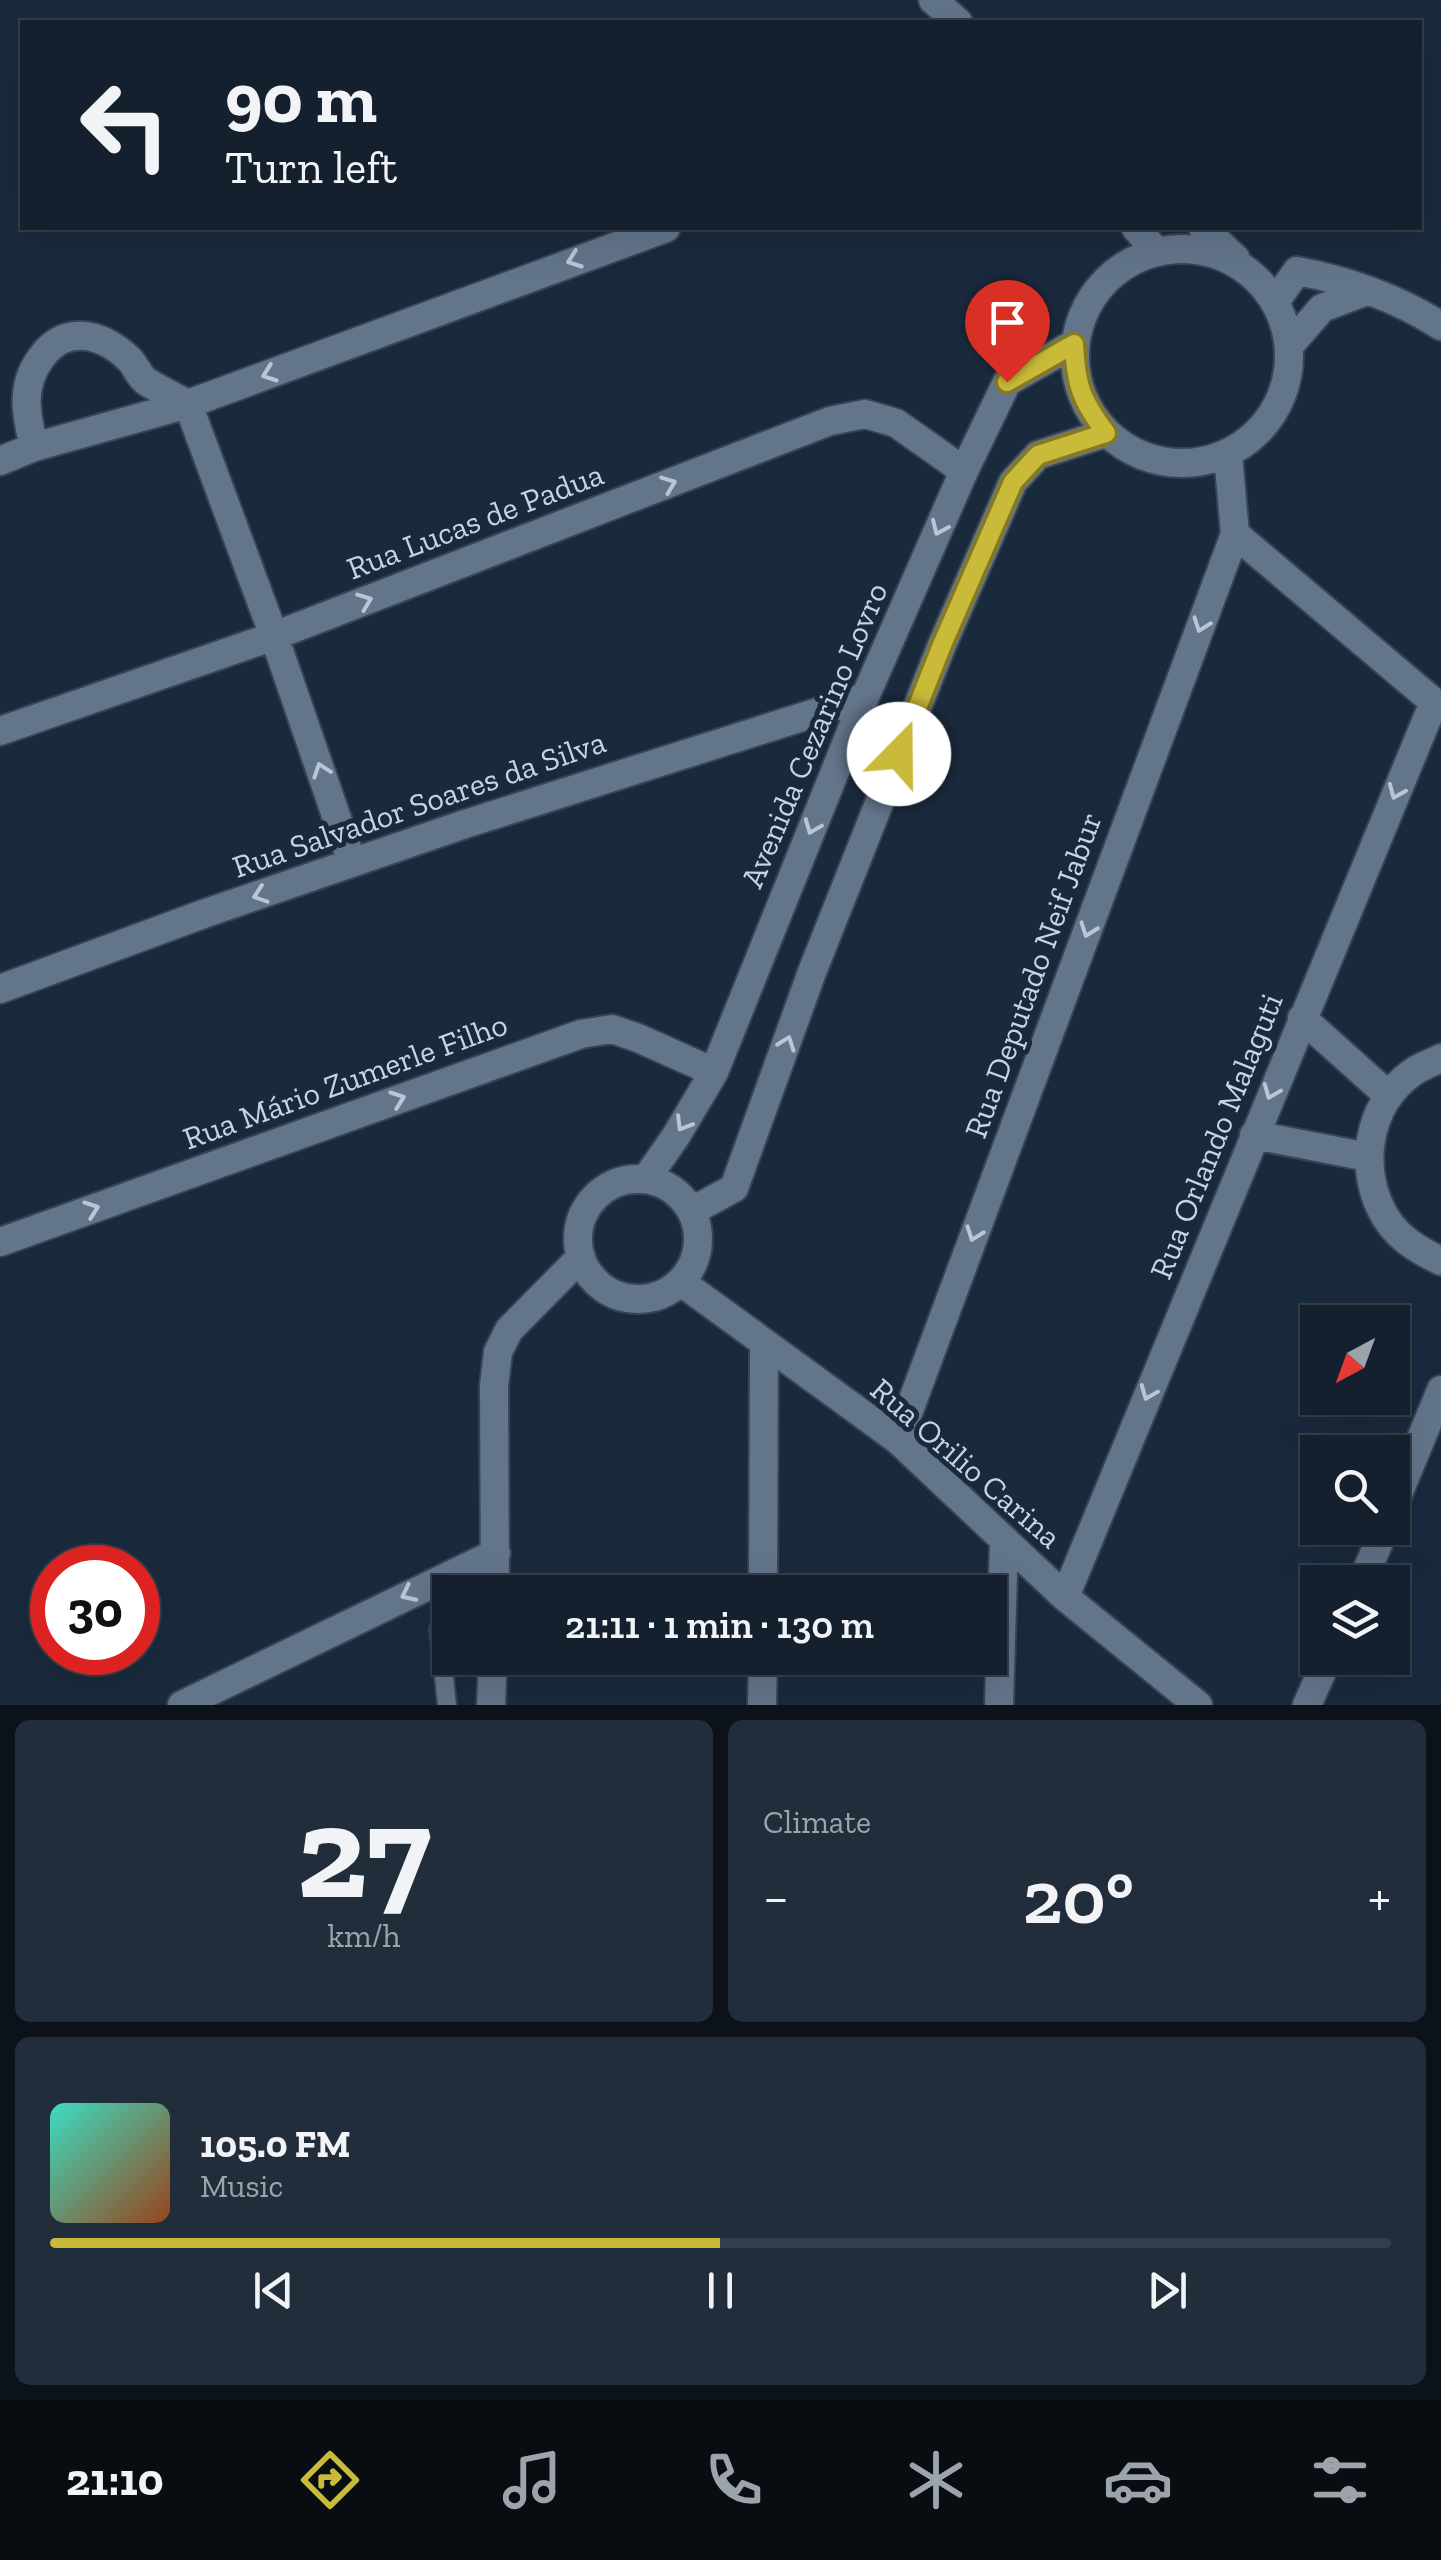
<!DOCTYPE html>
<html lang="en">
<head>
<meta charset="utf-8">
<style>
  :root { --surface:#14202e; --page:#212d3a; --text:#f1f3f6; --muted:#9da3aa; --line:#333e4a; --accent:#caba3a }
  body { margin:0; font-family:"Zilla Slab",serif; background:var(--page); color:var(--text); height:100vh; display:flex; flex-direction:column; font-size:38px; white-space:nowrap }
  * { box-sizing:border-box; margin:0 }
  p { font-size:32px; color:var(--muted) }
  .icon { flex:none; width:55px; height:55px; fill:none; stroke:currentColor; stroke-width:2; stroke-linecap:round; stroke-linejoin:round }
  .map { position:relative; height:1705px; overflow:hidden }
  .sheet { display:flex; flex-direction:column; gap:15px; padding:15px; background:#0b1219; flex:1 }
  .sheet>* { flex:none }
  .banner { position:absolute; left:20px; top:20px; width:1402px; height:210px; border-radius:0px; box-shadow:0 10px 40px #0002,0 0 0 2px var(--line); background:#14202e; color:var(--text); overflow:hidden }
  .needle { width:65px; rotate:221deg }
  .buttons { position:absolute; left:1300px; top:1305px; display:grid; gap:20px }
  .buttons a { display:grid; place-items:center; width:110px; height:110px; border-radius:0px; background:var(--surface); box-shadow:0 10px 40px #0002,0 0 0 2px var(--line); font-size:50px }
  .speed { position:absolute; left:30px; top:1545px; display:flex; gap:20px; font-size:50px; font-weight:700; text-align:center }
  .speed>* { display:grid; place-content:center; width:130px; height:130px; border-radius:50%; background:var(--surface); box-shadow:0 10px 40px #0002,0 0 0 2px var(--line); line-height:1 }
  .speed .limit { border:15px solid #d22; background:#fff; color:#111 }
  .pin { position:absolute; display:grid; place-items:center; width:85px; height:85px; color:#fff; margin:-102px -42px; border-radius:50% 50% 50% 0; rotate:-45deg; box-shadow:0 0 10px #0007 }
  .pin .icon { rotate:45deg }
  .me { position:absolute; width:110px; margin:-55px; rotate:22deg; stroke-linejoin:round; filter:drop-shadow(0 0 8px #0008) }
  .turn { display:flex; align-items:center; gap:35px; height:210px; padding:0 40px; font-size:45px }
  .turn .icon { width:130px; height:130px; stroke-width:2.5 }
  .turn b { display:block; font-size:70px; line-height:85px }
  .big { font-size:75px; font-weight:600; line-height:1.1 }
  .sheet .card { flex:1; display:flex; flex-direction:column; justify-content:center; gap:15px; min-width:0; padding:0 35px; border-radius:15px; background:var(--page) }
  .sheet .dial { align-items:center; gap:0 }
  .dial b { font-size:130px; line-height:1 }
  .song { display:flex; align-items:center; gap:30px }
  .cover { width:120px; height:120px; border-radius:15px; background:linear-gradient(135deg,hsl(170 70% 55%),hsl(20 70% 35%)) }
  .played { height:10px; border-radius:5px; background:linear-gradient(90deg,var(--accent) 50%,var(--line) 50%) }
  .keys { display:flex; justify-content:space-around; direction:ltr }
  .heat { display:flex; justify-content:space-between; align-items:center; font-size:55px; direction:ltr }
  .sheet .tiles { flex:1; display:grid; gap:15px; grid-template-columns:1fr 1fr }
  .card:last-child { grid-column:span 2 }
  .trip { position:absolute; left:432px; top:1575px; width:575px; height:100px; border-radius:0px; background:var(--surface); box-shadow:0 10px 40px #0002,0 0 0 2px var(--line); font-weight:600; line-height:100px; text-align:center }
  .tabs { display:flex; height:160px; justify-content:space-around; align-items:center; background:#080d12; color:var(--muted) }
  .tabs .icon { width:70px; height:70px }
  .tabs .selected { color:var(--accent) }
  .tabs b { font-size:45px; color:var(--text) }
  .map>svg:first-child { display:block }
  .lines { fill:none; stroke-linecap:round; stroke-linejoin:round }
  .service-casing { stroke:#374454; stroke-width:22 }
  .minor-casing { stroke:#374454; stroke-width:32 }
  .service { stroke:#63758b; stroke-width:18 }
  .minor { stroke:#63758b; stroke-width:28 }
  .oneway { stroke:#bbc6d4 }
  .route-casing { stroke:#837926; stroke-width:25 }
  .route { stroke:#caba3a; stroke-width:18 }
  .labels { text-anchor:middle; stroke-width:10; stroke-linejoin:round; paint-order:stroke }
  .street-label { font-size:32px; fill:#cad4e1; stroke:#1a2a3d }
</style>
</head>
<body>
<div class="map">
<svg width="1441" height="1705" viewBox="0 0 1441 1705">
  <rect width="100%" height="100%" fill="#1a2a3d"/>
  <g class="lines">
    <g class="service-casing">
      <path id="service" d="M447,1705L439,1630L443,1616L450,1607"/>
    </g>
    <g class="minor-casing">
      <path id="minor" d="M933,0L958,22
        M1136,228L1156,251
        M1203,228L1236,259
        M1075 356a107 107 0 1 1 214 0a107 107 0 1 1-214 0Z
        M1275,302L1297,271C1347,280 1399,299 1441,326
        M1289,346L1322,308L1367,291
        M34,447C26,414 20,386 41,358C65,324 101,333 128,358C136,365 138,376 147,382C160,390 175,397 188,404L274,636L352,862
        M1228,454L1235,534L1441,708
        M0,461L34,447L188,404L666,228
        M0,731L274,636L830,421L865,414L896,423L964,471
        M0,989L206,913L465,824L865,697
        M1302,1018L1389,1096
        M1441,1058C1432,1063 1421,1066 1413,1072C1366,1105 1357,1171 1386,1218C1399,1239 1420,1251 1441,1261
        M1254,1135L1368,1157
        M646,1179L676,1136L714,1072L865,697L964,471L1007,382L1074,344
        M578 1239a60 60 0 1 1 120 0a60 60 0 1 1-120 0Z
        M692,1211L734,1188L812,972L942,645L1013,482L1038,455L1106,433
        M0,1242L581,1034L612,1029L638,1038L714,1072
        M681,1282L898,1440L1065,1597L1198,1705
        M898,1440L1235,534
        M1392,1509L1441,1390
        M1362,1582L1385,1528
        M495,1592L494,1386L498,1352L509,1330L581,1257
        M763,1592L764,1344
        M1065,1597L1434,702
        M182,1705L496,1553
        M491,1705L493,1658
        M762,1705L763,1658
        M999,1705L1004,1541
        M1307,1705L1328,1658"/>
    </g>
    <use href="#service" class="service"/>
    <use href="#minor" class="minor"/>
  </g>
  <defs><path id="oneway-chevron" d="M-2-3.5L2.5 0L-2 3.5" fill="none" stroke-width="1.6" stroke-linecap="round" stroke-linejoin="round" transform="scale(2.5)"/></defs>
  <g class="oneway">
    <use href="#oneway-chevron" transform="translate(574 260) rotate(160)"/>
    <use href="#oneway-chevron" transform="translate(269 374) rotate(160)"/>
    <use href="#oneway-chevron" transform="translate(669 484) rotate(-21)"/>
    <use href="#oneway-chevron" transform="translate(939 528) rotate(114)"/>
    <use href="#oneway-chevron" transform="translate(365 601) rotate(-21)"/>
    <use href="#oneway-chevron" transform="translate(1201 625) rotate(110)"/>
    <use href="#oneway-chevron" transform="translate(321 770) rotate(-109)"/>
    <use href="#oneway-chevron" transform="translate(1396 792) rotate(113)"/>
    <use href="#oneway-chevron" transform="translate(812 827) rotate(112)"/>
    <use href="#oneway-chevron" transform="translate(260 895) rotate(161)"/>
    <use href="#oneway-chevron" transform="translate(1088 930) rotate(110)"/>
    <use href="#oneway-chevron" transform="translate(787 1043) rotate(-70)"/>
    <use href="#oneway-chevron" transform="translate(1271 1092) rotate(112)"/>
    <use href="#oneway-chevron" transform="translate(398 1099) rotate(-20)"/>
    <use href="#oneway-chevron" transform="translate(683 1124) rotate(121)"/>
    <use href="#oneway-chevron" transform="translate(92 1209) rotate(-20)"/>
    <use href="#oneway-chevron" transform="translate(974 1234) rotate(110)"/>
    <use href="#oneway-chevron" transform="translate(1148 1393) rotate(112)"/>
    <use href="#oneway-chevron" transform="translate(408 1594) rotate(154)"/>
  </g>
  <g class="lines">
    <g class="route-casing">
      <path id="route" d="M899,754L942,645L1013,482L1038,455L1106,433C1081,400 1076,385 1074,344L1007,382"/>
    </g>
    <use href="#route" class="route"/>
  </g>
  <g class="labels">
    <g class="street-label">
      <text transform="translate(475 521) rotate(-21)" y="11">Rua Lucas de Padua</text>
      <text transform="translate(814 735) rotate(-67)" y="11">Avenida Cezarino Lovro</text>
      <text transform="translate(419 804) rotate(-19)" y="11">Rua Salvador Soares da Silva</text>
      <text transform="translate(1033 975) rotate(-70)" y="11">Rua Deputado Neif Jabur</text>
      <text transform="translate(345 1081) rotate(-20)" y="11">Rua Mário Zumerle Filho</text>
      <text transform="translate(1216 1136) rotate(-68)" y="11">Rua Orlando Malaguti</text>
      <text transform="translate(966 1463) rotate(41)" y="11">Rua Orilio Carina</text>
    </g>
  </g>
</svg>
<div class="buttons">
<a><svg class="needle" viewBox="-14 -14 28 28"><path d="M0-13l5 13h-10z" fill="#e53935"/><path d="M0 13l5-13h-10z" fill="#9da3aa"/></svg></a>
<a><svg class="icon" aria-label="search" viewBox="0 0 24 24"><circle cx="10" cy="10" r="6"/><path d="M15 15l6 6"/></svg></a>
<a><svg class="icon" aria-label="layers" viewBox="0 0 24 24"><path d="M12 4l9 5-9 5-9-5zM3 14l9 5 9-5"/></svg></a>
</div>
<div class="speed"><div class="limit">30</div></div>
<div class="pin" style="left:1007px;top:382px;background:#d93025"><svg class="icon" aria-label="arrive" viewBox="0 0 24 24"><path d="M6 21V4h12l-3 4 3 4H6"/></svg></div>
<svg class="me" style="left:899px;top:754px" viewBox="-20 -20 40 40"><circle r="19" fill="#fff"/><path d="M0-13L10 11 0 6-10 11z" fill="#caba3a"/></svg>
<div class="trip">21:11 · 1 min · 130 m</div>
<div class="banner">
<div class="turn"><svg class="icon" aria-label="left" viewBox="0 0 24 24"><path d="M17 20v-9H6M10 6l-5 5 5 5"/></svg><div><b>90 m</b>Turn left</div></div>
</div>
</div>
<section class="sheet">
<div class="tiles">
<div class="card dial"><b>27</b><p>km/h</p></div>
<div class="card"><p>Climate</p>
<div class="heat"><a>−</a><b class="big">20°</b><a>+</a></div>
</div>
<div class="card">
<div class="song"><i class="cover"></i><div><b>105.0 FM</b><p>Music</p></div></div>
<div class="played"></div>
<div class="keys"><svg class="icon" aria-label="previous" viewBox="0 0 24 24"><path d="M18 5L8 12l10 7zM5 5v14"/></svg><svg class="icon" aria-label="pause" viewBox="0 0 24 24"><path d="M8 5v14M16 5v14"/></svg><svg class="icon" aria-label="next" viewBox="0 0 24 24"><path d="M6 5l10 7-10 7zM19 5v14"/></svg></div>
</div>
</div>
</section>
<nav class="tabs">
<b>21:10</b>
<svg class="icon selected" aria-label="directions" viewBox="0 0 24 24"><path d="M12 3l9 9-9 9-9-9zM9 14v-3h6M13 9l2 2-2 2"/></svg>
<svg class="icon" aria-label="music" viewBox="0 0 24 24"><path d="M9 18V5l10-2v13"/><circle cx="6" cy="18" r="3"/><circle cx="16" cy="16" r="3"/></svg>
<svg class="icon" aria-label="phone" viewBox="0 0 24 24"><path d="M5 4h4l2 5-3 2q2 4 5 5l2-3 5 2v4C11 20 4 13 5 4z"/></svg>
<svg class="icon" aria-label="climate" viewBox="0 0 24 24"><path d="M12 3v18M4 7l16 10M4 17L20 7"/></svg>
<svg class="icon" aria-label="car" viewBox="0 0 24 24"><path d="M5 17H2v-5l4-1 3-4h7l3 4 3 1v5h-3M9 17h6M6 11h13"/><circle cx="7" cy="17" r="2"/><circle cx="17" cy="17" r="2"/></svg>
<svg class="icon" aria-label="filters" viewBox="0 0 24 24"><path d="M4 7h16M4 17h16"/><circle cx="9" cy="7" r="2"/><circle cx="15" cy="17" r="2"/></svg>
</nav>
</body>
</html>
